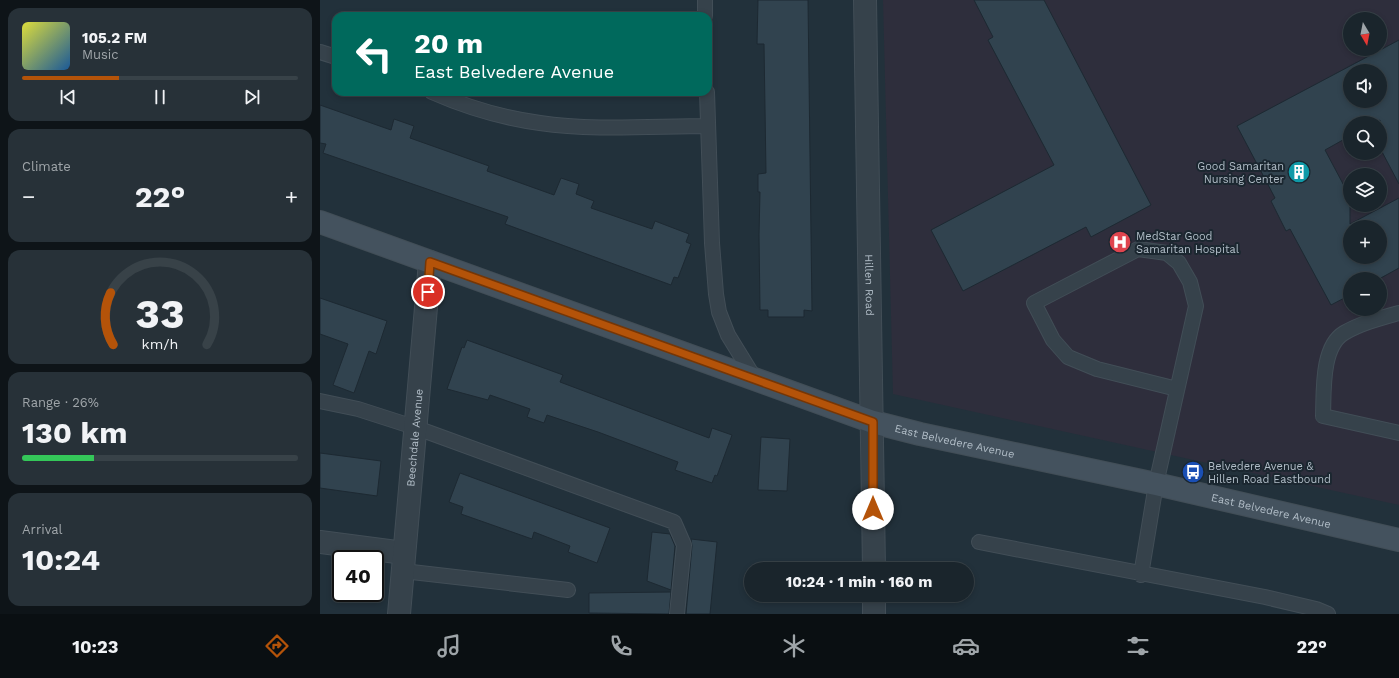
<!DOCTYPE html>
<html lang="en">
<head>
<meta charset="utf-8">
<style>
  :root { --surface:#1a252c; --page:#273138; --text:#f1f3f6; --muted:#9fa5a9; --line:#384248; --accent:#b45309 }
  body { margin:0; font-family:"Work Sans",sans-serif; background:var(--page); color:var(--text); height:100vh; display:flex; flex-direction:column; font-size:15px; white-space:nowrap }
  * { box-sizing:border-box; margin:0 }
  p { font-size:13px; color:var(--muted) }
  .icon { flex:none; width:22px; height:22px; fill:none; stroke:currentColor; stroke-width:2; stroke-linecap:round; stroke-linejoin:round }
  .map { position:relative; flex:1; overflow:hidden }
  .sheet { display:flex; flex-direction:column; gap:8px; padding:8px; background:#0e1418; width:320px }
  .sheet>* { flex:none }
  .hud { position:absolute; left:12px; top:12px; width:380px; height:84px; border-radius:12px; box-shadow:0 2px 6px #0003,0 0 0 1px var(--line); background:#00695c; color:#fff; overflow:hidden }
  .needle { width:26px; rotate:170deg }
  .fabs { position:absolute; left:1023px; top:12px; display:grid; gap:8px }
  .fabs a { display:grid; place-items:center; width:44px; height:44px; border-radius:50%; background:var(--surface); box-shadow:0 2px 6px #0003,0 0 0 1px var(--line); font-size:20px }
  .speed { position:absolute; left:12px; top:550px; display:flex; gap:8px; font-size:20px; font-weight:700; text-align:center }
  .speed>* { display:grid; place-content:center; width:52px; height:52px; border-radius:50%; background:var(--surface); box-shadow:0 2px 6px #0003,0 0 0 1px var(--line); line-height:1 }
  .speed .limit { border:2px solid #111; border-radius:6px; background:#fff; color:#111 }
  .pin { position:absolute; display:grid; place-items:center; width:34px; height:34px; color:#fff; margin:-17px; border:2px solid #fff; border-radius:50%; box-shadow:0 1px 4px #0007 }
  .me { position:absolute; width:44px; margin:-22px; rotate:0deg; stroke-linejoin:round; filter:drop-shadow(0 0 3px #0008) }
  .turn { display:flex; align-items:center; gap:14px; height:84px; padding:0 16px; font-size:18px }
  .turn .icon { width:52px; height:52px; stroke-width:2.5 }
  .turn b { display:block; font-size:28px; line-height:34px }
  .big { font-size:30px; font-weight:700; line-height:1.1 }
  .sheet .widget { flex:1; display:flex; flex-direction:column; justify-content:center; gap:6px; min-width:0; padding:0 14px; border-radius:12px; background:var(--page) }
  .sheet .dial { align-items:center; gap:0 }
  .dial svg { height:104px; overflow:visible; fill:none; stroke:var(--line); stroke-width:7; stroke-linecap:round; text-anchor:middle }
  .dial text { fill:var(--text); stroke:none }
  .song { display:flex; align-items:center; gap:12px }
  .cover { width:48px; height:48px; border-radius:6px; background:linear-gradient(135deg,hsl(60 70% 55%),hsl(210 70% 35%)) }
  .played { height:4px; border-radius:2px; background:linear-gradient(90deg,var(--accent) 35%,var(--line) 35%) }
  .keys { display:flex; justify-content:space-around; direction:ltr }
  .heat { display:flex; justify-content:space-between; align-items:center; font-size:22px; direction:ltr }
  .charge { height:6px; border-radius:3px; background:linear-gradient(90deg,#34c759 26%,var(--line) 0) }
  .trip { position:absolute; left:424px; top:562px; width:230px; height:40px; border-radius:20px; background:var(--surface); box-shadow:0 2px 6px #0003,0 0 0 1px var(--line); font-weight:700; line-height:40px; text-align:center }
  .tab-bar { display:flex; height:64px; justify-content:space-around; align-items:center; background:#0a0f12; color:var(--muted) }
  .tab-bar .icon { width:28px; height:28px }
  .tab-bar .on { color:var(--accent) }
  .tab-bar b { font-size:18px; color:var(--text) }
  main { display:flex; flex:1; min-height:0 }
  .map>svg:first-child { display:block }
  .medical { fill:#2e2e3c; fill-rule:evenodd }
  .building { fill:#31434f; stroke:#1d2932; fill-rule:evenodd }
  .lines { fill:none; stroke-linecap:round; stroke-linejoin:round }
  .service-casing { stroke:#424e57; stroke-width:16 }
  .minor-casing { stroke:#424e57; stroke-width:24 }
  .tertiary-casing { stroke:#424e57; stroke-width:24 }
  .secondary-casing { stroke:#424e57; stroke-width:24 }
  .service { stroke:#36424b; stroke-width:14 }
  .minor { stroke:#36424b; stroke-width:22 }
  .tertiary { stroke:#36424b; stroke-width:22 }
  .secondary { stroke:#44525e; stroke-width:22 }
  .route-casing { stroke:#753606; stroke-width:10 }
  .route { stroke:#b45309; stroke-width:7 }
  .labels { text-anchor:middle; stroke-width:4; stroke-linejoin:round; paint-order:stroke }
  .poi-label { font-size:11px; fill:#b1bdc7; stroke:#1b2730; text-anchor:start }
  .street-label { font-size:11px; fill:#b1bdc7; stroke:#1b2730 }
</style>
</head>
<body>
<main>
<section class="sheet">
<div class="widget">
<div class="song"><i class="cover"></i><div><b>105.2 FM</b><p>Music</p></div></div>
<div class="played"></div>
<div class="keys"><svg class="icon" aria-label="previous" viewBox="0 0 24 24"><path d="M18 5L8 12l10 7zM5 5v14"/></svg><svg class="icon" aria-label="pause" viewBox="0 0 24 24"><path d="M8 5v14M16 5v14"/></svg><svg class="icon" aria-label="next" viewBox="0 0 24 24"><path d="M6 5l10 7-10 7zM19 5v14"/></svg></div>
</div>
<div class="widget"><p>Climate</p>
<div class="heat"><a>−</a><b class="big">22°</b><a>+</a></div>
</div>
<div class="widget dial"><svg viewBox="0 0 100 80">
<path d="M14 69A42 42 0 1 1 86 69"/>
<path d="M14 69A42 42 0 0 1 12 29" stroke="#b45309"/>
<text x="50" y="56" font-size="32" font-weight="700">33</text>
<text x="50" y="72" font-size="11">km/h</text>
</svg></div>
<div class="widget"><p>Range · 26%</p><b class="big">130 km</b><div class="charge"></div></div>
<div class="widget"><p>Arrival</p><b class="big">10:24</b></div>
</section>
<div class="map">
<svg width="1079" height="614" viewBox="0 0 1079 614">
  <rect width="100%" height="100%" fill="#22313b"/>
  <path class="medical" d="M563,0H1079V505L573,394ZM1030,19H1060V49H1030ZM1030,71H1060V101H1030ZM1030,123H1060V153H1030ZM1030,175H1060V205H1030ZM1030,227H1060V257H1030ZM1030,279H1060V309H1030Z"/>
  <path class="building" d="M438,0H488L492,311L484,310V317H448V310H440L439,235L440,192H438V174L446,173L444,44H437Z
    M654,0H724L831,205L771,237L766,227L643,291L611,230L734,165L668,40L673,37Z
    M1079,40V184L1060,148V120L1055,123H1030V136L1005,150L1030,197V224L1079,198V268L1059,279H1030V295L1011,305L970,229L966,231L951,201L955,198L917,126ZM1030,71H1060V101H1030ZM1030,227H1060V257H1030Z
    M0,105L71,130L74,119L94,126L90,138L169,166L167,171L234,195L241,178L259,184L256,194L274,201L271,208L332,229L335,221L369,234L366,242L371,244L358,278L354,277L351,285L185,224L188,217L3,153L6,144L0,143Z
    M0,298L67,321L56,354L49,351L34,393L13,385L28,344L0,334Z
    M147,340L243,375L240,382L389,438L392,428L412,435L397,476L395,475L392,483L355,470L358,462L278,432L227,415L224,423L207,417L210,409L170,395L168,400L127,389L142,347L144,348Z
    M441,437L470,439L467,491L438,490Z
    M0,453L61,461L57,496L0,488Z
    M140,473L290,528L277,563L248,552L250,546L214,532L212,539L141,514L143,507L129,502Z
    M332,532L350,534L355,546L351,590L327,581Z
    M371,539L397,542L390,614H366L372,546Z
    M351,592L349,614L269,613V593Z"/>
  <g class="lines">
    <g class="service-casing">
      <path id="service" d="M385,0V16
        M0,52L16,57
        M112,92C146,107 183,118 220,123C272,131 335,126 388,126
        M387,92L392,243L396,294L399,312L408,335L435,379
        M1079,313C1061,318 1041,323 1024,333C1001,347 1004,392 1003,416L1079,433
        M0,401L38,409L94,427L354,522L364,545L357,614
        M659,542L945,597L996,609L1008,614
        M83,571L248,590
        M821,575L836,484L876,306L870,282L859,263L847,253L818,249L714,303L733,340L748,357L777,369L857,389"/>
    </g>
    <g class="minor-casing">
      <g id="minor">
        <path d="M0,542L84,553"/>
        <path id="s1" d="M79,614L110,262"/>
      </g>
    </g>
    <g class="tertiary-casing">
      <g id="tertiary">
        <path id="s2" d="M545,0L554,569"/>
        <path d="M554,595V614"/>
      </g>
    </g>
    <g class="secondary-casing">
      <g id="secondary">
        <path id="s3" d="M0,222L553,422L600,434L836,484L1079,540"/>
      </g>
    </g>
    <use href="#service" class="service"/>
    <use href="#minor" class="minor"/>
    <use href="#tertiary" class="tertiary"/>
    <use href="#secondary" class="secondary"/>
  </g>
  <g class="lines">
    <g class="route-casing">
      <path id="route" d="M108,292L110,262L553,422V509"/>
    </g>
    <use href="#route" class="route"/>
  </g>
  <defs>
    <g id="building-disc" transform="scale(1.15)"><circle r="9.5" fill="#0f9aa8" stroke="#1b2730"/><path d="M-4-6H4V6H1V3H-1V6H-4ZM-2.5-4.3h1.7v1.8h-1.7ZM.8-4.3h1.7v1.8H.8ZM-2.5-1h1.7V.8h-1.7ZM.8-1h1.7V.8H.8Z" fill="#fff"/></g>
    <g id="hospital-disc" transform="scale(1.15)"><circle r="9.5" fill="#e0444e" stroke="#1b2730"/><path d="M-5-5h3v3.5h4V-5h3V5h-3V1.5h-4V5h-3Z" fill="#fff"/></g>
    <g id="bus-disc" transform="scale(1.15)"><circle r="9.5" fill="#1a4fb4" stroke="#1b2730"/><path d="M-5-6H5V4H4V6H2V4H-2V6H-4V4H-5ZM-3.5-4V0h7V-4ZM-3.5 1.2v1.5H-2V1.2ZM2 1.2v1.5H3.5V1.2Z" fill="#fff"/></g>
  </defs>
  <g fill-rule="evenodd">
    <use href="#building-disc" x="979" y="172"/>
    <use href="#hospital-disc" x="800" y="242"/>
    <use href="#bus-disc" x="873" y="472"/>
  </g>
  <g class="labels">
    <g class="poi-label">
      <text x="964" y="170" text-anchor="end">Good Samaritan<tspan x="964" dy="13">Nursing Center</tspan></text>
      <text x="816" y="240">MedStar Good<tspan x="816" dy="13">Samaritan Hospital</tspan></text>
      <text x="888" y="470">Belvedere Avenue &amp;<tspan x="888" dy="13">Hillen Road Eastbound</tspan></text>
    </g>
    <g class="street-label">
      <text dy="4" stroke="none"><textPath href="#s2" startOffset="285">Hillen Road</textPath></text>
      <text dy="4" stroke="none"><textPath href="#s1" startOffset="177">Beechdale Avenue</textPath></text>
      <text dy="4" stroke="none"><textPath href="#s3" startOffset="672">East Belvedere Avenue</textPath></text>
      <text dy="4" stroke="none"><textPath href="#s3" startOffset="996">East Belvedere Avenue</textPath></text>
    </g>
  </g>
</svg>
<div class="fabs">
<a><svg class="needle" viewBox="-14 -14 28 28"><path d="M0-13l5 13h-10z" fill="#e53935"/><path d="M0 13l5-13h-10z" fill="#9fa5a9"/></svg></a>
<a><svg class="icon" aria-label="sound" viewBox="0 0 24 24"><path d="M4 9h4l5-4v14l-5-4H4zM17 9q2 3 0 6"/></svg></a>
<a><svg class="icon" aria-label="search" viewBox="0 0 24 24"><circle cx="10" cy="10" r="6"/><path d="M15 15l6 6"/></svg></a>
<a><svg class="icon" aria-label="layers" viewBox="0 0 24 24"><path d="M12 4l9 5-9 5-9-5zM3 14l9 5 9-5"/></svg></a>
<a>+</a>
<a>−</a>
</div>
<div class="speed"><div class="limit">40</div></div>
<div class="pin" style="left:108px;top:292px;background:#d93025"><svg class="icon" aria-label="arrive" viewBox="0 0 24 24"><path d="M6 21V4h12l-3 4 3 4H6"/></svg></div>
<svg class="me" style="left:553px;top:509px" viewBox="-20 -20 40 40"><circle r="19" fill="#fff"/><path d="M0-13L10 11 0 6-10 11z" fill="#b45309"/></svg>
<div class="trip">10:24 · 1 min · 160 m</div>
<div class="hud">
<div class="turn"><svg class="icon" aria-label="left" viewBox="0 0 24 24"><path d="M17 20v-9H6M10 6l-5 5 5 5"/></svg><div><b>20 m</b>East Belvedere Avenue</div></div>
</div>
</div>
</main>
<nav class="tab-bar">
<b>10:23</b>
<svg class="icon on" aria-label="directions" viewBox="0 0 24 24"><path d="M12 3l9 9-9 9-9-9zM9 14v-3h6M13 9l2 2-2 2"/></svg>
<svg class="icon" aria-label="music" viewBox="0 0 24 24"><path d="M9 18V5l10-2v13"/><circle cx="6" cy="18" r="3"/><circle cx="16" cy="16" r="3"/></svg>
<svg class="icon" aria-label="phone" viewBox="0 0 24 24"><path d="M5 4h4l2 5-3 2q2 4 5 5l2-3 5 2v4C11 20 4 13 5 4z"/></svg>
<svg class="icon" aria-label="climate" viewBox="0 0 24 24"><path d="M12 3v18M4 7l16 10M4 17L20 7"/></svg>
<svg class="icon" aria-label="car" viewBox="0 0 24 24"><path d="M5 17H2v-5l4-1 3-4h7l3 4 3 1v5h-3M9 17h6M6 11h13"/><circle cx="7" cy="17" r="2"/><circle cx="17" cy="17" r="2"/></svg>
<svg class="icon" aria-label="filters" viewBox="0 0 24 24"><path d="M4 7h16M4 17h16"/><circle cx="9" cy="7" r="2"/><circle cx="15" cy="17" r="2"/></svg>
<b>22°</b>
</nav>
</body>
</html>
